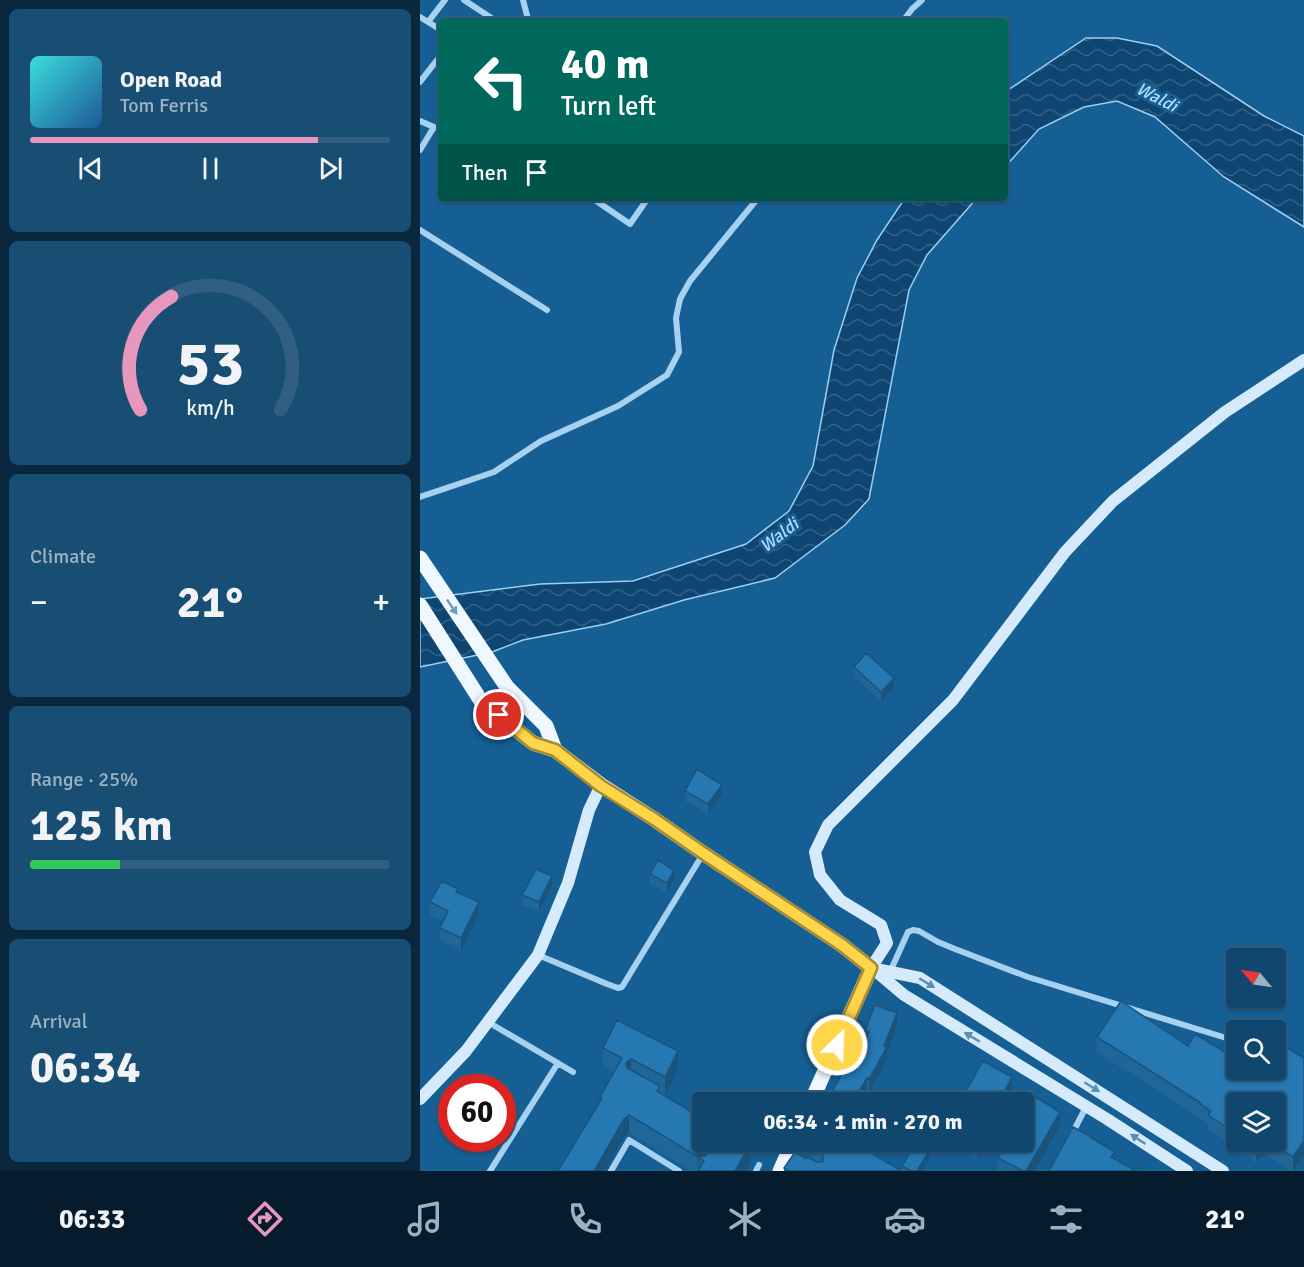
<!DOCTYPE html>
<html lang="en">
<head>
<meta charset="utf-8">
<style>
  :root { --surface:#10476f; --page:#194e74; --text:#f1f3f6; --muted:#9cb2c3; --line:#305f82; --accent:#e797bd }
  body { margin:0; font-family:Signika,sans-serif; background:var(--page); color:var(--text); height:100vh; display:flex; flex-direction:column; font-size:22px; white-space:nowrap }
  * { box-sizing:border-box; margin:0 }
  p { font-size:20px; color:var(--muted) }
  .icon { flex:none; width:33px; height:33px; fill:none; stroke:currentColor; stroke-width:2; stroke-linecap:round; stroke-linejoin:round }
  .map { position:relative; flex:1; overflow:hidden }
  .panel { display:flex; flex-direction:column; gap:9px; padding:9px; background:#09273d; width:420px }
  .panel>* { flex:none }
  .hud { position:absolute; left:18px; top:18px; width:570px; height:183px; border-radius:6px; box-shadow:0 2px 4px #0004,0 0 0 2px var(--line); background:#00695c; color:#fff; overflow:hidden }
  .needle { width:39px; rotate:299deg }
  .controls { position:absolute; left:806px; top:948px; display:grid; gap:12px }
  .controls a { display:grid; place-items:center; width:60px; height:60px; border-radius:6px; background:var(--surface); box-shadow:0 2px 4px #0004,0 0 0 2px var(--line); font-size:30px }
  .speed { position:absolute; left:18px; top:1074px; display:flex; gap:12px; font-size:30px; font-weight:700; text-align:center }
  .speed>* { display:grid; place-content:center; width:78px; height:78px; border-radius:50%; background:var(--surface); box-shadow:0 2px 4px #0004,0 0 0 2px var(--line); line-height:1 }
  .speed .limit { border:9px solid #d22; background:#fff; color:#111 }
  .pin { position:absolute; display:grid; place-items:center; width:51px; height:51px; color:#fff; margin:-26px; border:3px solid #fff; border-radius:50%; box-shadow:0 2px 6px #0007 }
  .me { position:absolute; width:66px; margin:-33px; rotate:24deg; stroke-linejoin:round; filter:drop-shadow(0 0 4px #0008) }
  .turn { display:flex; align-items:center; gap:21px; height:126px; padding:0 24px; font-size:27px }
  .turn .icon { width:78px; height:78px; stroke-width:2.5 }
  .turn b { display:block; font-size:42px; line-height:51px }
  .then { display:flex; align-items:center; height:57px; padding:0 24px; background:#0003; gap:12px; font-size:22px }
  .big { font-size:45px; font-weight:800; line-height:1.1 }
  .panel .widget { flex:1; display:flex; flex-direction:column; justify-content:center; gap:9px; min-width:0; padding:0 21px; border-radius:9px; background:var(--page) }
  .panel .dial { align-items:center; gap:0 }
  .dial svg { height:156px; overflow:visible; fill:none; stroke:var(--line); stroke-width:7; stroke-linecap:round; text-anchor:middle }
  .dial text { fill:var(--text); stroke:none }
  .song { display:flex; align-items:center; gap:18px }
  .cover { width:72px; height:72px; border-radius:9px; background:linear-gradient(135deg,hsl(180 70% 55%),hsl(210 70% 35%)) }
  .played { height:6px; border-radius:3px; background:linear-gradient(90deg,var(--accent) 80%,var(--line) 80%) }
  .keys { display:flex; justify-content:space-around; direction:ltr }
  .heat { display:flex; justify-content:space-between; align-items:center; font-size:33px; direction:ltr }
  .charge { height:9px; border-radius:4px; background:linear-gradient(90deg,#34c759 25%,var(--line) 0) }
  .trip { position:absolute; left:272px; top:1092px; width:342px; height:60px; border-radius:6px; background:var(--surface); box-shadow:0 2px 4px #0004,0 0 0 2px var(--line); font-weight:800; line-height:60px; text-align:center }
  .dock { display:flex; height:96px; justify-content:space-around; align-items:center; background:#061c2c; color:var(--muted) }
  .dock .icon { width:42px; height:42px }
  .dock .current { color:var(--accent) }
  .dock b { font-size:27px; color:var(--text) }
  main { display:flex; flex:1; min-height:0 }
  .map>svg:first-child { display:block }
  .water { fill:url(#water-waves); stroke:#99d0f3; stroke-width:1.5 }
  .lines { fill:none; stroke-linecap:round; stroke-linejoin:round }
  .street { stroke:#a6d2f1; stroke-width:6 }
  .secondary { stroke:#d5ebfb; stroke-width:12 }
  .primary { stroke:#f0f8ff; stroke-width:15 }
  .wall { fill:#206799; fill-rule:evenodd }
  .shaded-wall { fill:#1a547d }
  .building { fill:#2578b2; stroke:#1a547d; stroke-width:1.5 }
  .oneway { fill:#6d9cbf }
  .oneway2 { fill:#5990b8 }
  .route-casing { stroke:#a68a30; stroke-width:15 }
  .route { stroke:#ffd54a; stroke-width:10 }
  .labels { text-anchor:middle; stroke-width:6; stroke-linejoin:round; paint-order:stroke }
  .water-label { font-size:18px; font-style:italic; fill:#b2dcf8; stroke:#165f94 }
</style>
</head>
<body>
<main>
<section class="panel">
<div class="widget">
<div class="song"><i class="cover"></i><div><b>Open Road</b><p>Tom Ferris</p></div></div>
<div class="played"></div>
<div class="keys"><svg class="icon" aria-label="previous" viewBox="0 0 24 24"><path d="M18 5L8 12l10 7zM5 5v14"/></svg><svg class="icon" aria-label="pause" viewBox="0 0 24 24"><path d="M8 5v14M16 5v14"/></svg><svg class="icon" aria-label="next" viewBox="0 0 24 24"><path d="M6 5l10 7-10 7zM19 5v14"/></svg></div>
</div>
<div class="widget dial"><svg viewBox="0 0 100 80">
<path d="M14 69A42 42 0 1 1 86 69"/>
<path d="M14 69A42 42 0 0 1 30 11" stroke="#e797bd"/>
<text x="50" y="56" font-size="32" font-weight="700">53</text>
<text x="50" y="72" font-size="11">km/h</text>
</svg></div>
<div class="widget"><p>Climate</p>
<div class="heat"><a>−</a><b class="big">21°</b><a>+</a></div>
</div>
<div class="widget"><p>Range · 25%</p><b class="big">125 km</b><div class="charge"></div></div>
<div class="widget"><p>Arrival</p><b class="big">06:34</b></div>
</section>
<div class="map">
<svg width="884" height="1171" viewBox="0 0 884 1171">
  <defs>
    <pattern id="water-waves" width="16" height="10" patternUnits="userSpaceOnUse" patternTransform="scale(1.5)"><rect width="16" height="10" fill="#0e4671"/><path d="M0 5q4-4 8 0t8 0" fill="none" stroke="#326286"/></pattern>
  </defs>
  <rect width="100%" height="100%" fill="#165f94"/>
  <path class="water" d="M666,38H697L737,46L844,116L884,136V227L804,177L735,117L697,101L664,107L619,129L585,167V92Z
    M485,198H557L507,255L489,290L449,499L425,525L355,578L264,600L186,624L103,640L72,652L0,667V599L120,584L213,581L326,544L369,511L393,466L414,350L437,278L457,240Z"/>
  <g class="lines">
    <path class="street" d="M44,0L76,21
      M103,0L108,19L111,21
      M0,17L21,30
      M483,21L492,9L502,0
      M8,22L25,0
      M0,82L21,55
      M0,121L14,127L21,128
      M0,150L14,127
      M172,198L210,224L228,198
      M0,230L127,310
      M0,497L74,472L121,441L198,406L247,375L259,352L256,318L260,299L270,281L338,198
      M118,955L187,984L198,988L202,987L283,854
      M470,972L488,932L493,930L499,931L518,942L535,949L608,977L816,1041
      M68,1022L153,1072
      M855,1053L866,1057
      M652,1134L666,1107
      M70,1171L138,1063
      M191,1171L209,1140L259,1171
      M336,1171L339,1165"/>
    <path class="secondary" d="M451,968L467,943L461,925L420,900L400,875L395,852L408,825L533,700L645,552L693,501L805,412L884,360
      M451,968L500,978L803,1171
      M452,968L484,995L687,1119L767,1171
      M0,1099L46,1051L118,955L148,883L169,810L181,785"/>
    <path class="primary" d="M0,558L87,687L126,726L135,750
      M0,605L61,701L113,743L135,750L181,785L234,819L283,853L422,945L451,968L391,1102
      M360,1171L373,1142"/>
  </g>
  <path class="wall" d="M434,667L474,688L461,702L434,677Z
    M265,791L302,794L288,814L265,801Z
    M230,874L254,879L247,893L230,884Z
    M132,886L119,912L102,905V895Z
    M38,893L59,915L41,951L20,941V928L23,921L10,915V902Z
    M477,1027L467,1052V1060L449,1093L426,1074L445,1039V1031Z
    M677,1037L768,1046L813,1057L816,1070L884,1058V1156L873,1171H871L844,1153L836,1163L807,1141L806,1142L788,1130V1124L780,1119V1118L677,1052ZM816,1102L855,1142H816Z
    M183,1048L258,1070L245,1095L291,1142L283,1156L331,1162L326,1171H278L279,1169V1163L278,1166V1171H271L209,1133L204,1137L185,1171H138L180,1101V1097L194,1073L183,1066Z
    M640,1126L615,1171H578V1158Z
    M522,1142H566V1145L558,1158L539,1148L538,1150Z
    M392,1148L452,1154L480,1171H364V1168L386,1159L392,1160Z
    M509,1161L503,1171H482V1166Z"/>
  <path class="shaded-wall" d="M474,678V688L461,702V692Z
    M302,785V794L288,814V804Z
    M254,870V879L247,893V883Z
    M132,876V886L119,912V902Z
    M59,902V915L41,951V938Z
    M477,1013V1027L467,1052V1060L449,1093V1079Z
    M258,1051V1070L245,1095V1077Z
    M211,1059V1078L206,1081V1063Z
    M592,1077V1091L586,1102H582V1096Z
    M447,1078V1091L441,1102H433Z
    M640,1112V1126L615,1171H606Z
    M209,1115V1133L204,1137L185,1171H174L204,1119Z
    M807,1126V1141L806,1142V1127Z
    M282,1140V1142H291L282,1159L279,1157V1163L278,1166V1157L276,1155V1150Z
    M884,1141V1156L873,1171V1157Z
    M560,1142H566V1145L558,1158V1144Z
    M842,1142H844V1153L836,1163V1148Z
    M331,1143V1162L326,1171H315Z
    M509,1151V1161L503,1171H497Z"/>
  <path class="building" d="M446,653L474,678L461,692L434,667Z
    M277,769L302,785L288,804L265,791Z
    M238,860L254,870L247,883L230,874Z
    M116,869L132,876L119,902L102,895Z
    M22,881L38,889L36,892L59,902L41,938L20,928L28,911L10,902Z
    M701,1001L768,1046L775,1034L813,1057L816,1053V1070H855V1061L864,1046L884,1058V1141L873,1157L850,1142H855V1102H816V1133L807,1126L806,1127L788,1115L791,1111L780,1104L781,1103L677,1037Z
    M455,1005L477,1013L464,1046L467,1047L449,1079L447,1078L433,1102H406L423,1072L426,1074L449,1032L445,1031Z
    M197,1020L258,1051L245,1077L211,1059L206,1063L207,1068L240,1086L237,1091L282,1118V1140L276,1150V1153L278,1157L209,1115L204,1119L174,1171H138L182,1098L180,1097L202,1058L183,1048Z
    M563,1061L592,1077L582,1096L585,1098L583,1102H540Z
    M491,1092L510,1102H485Z
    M614,1096L640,1112L606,1171H603L578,1158L587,1142H603V1114Z
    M653,1127L670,1136V1137L695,1152L691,1157L716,1171H629Z
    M293,1142H328L331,1143L315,1171H278L284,1161L279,1157L285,1156Z
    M396,1142H438L452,1150L451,1153L480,1170L479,1171H369L364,1168L375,1152L386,1159L387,1157L397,1162H401L403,1161V1155L392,1148Z
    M827,1142H842L836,1148Z
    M496,1143L509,1151L497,1171H491L482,1166Z"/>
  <defs><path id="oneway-solid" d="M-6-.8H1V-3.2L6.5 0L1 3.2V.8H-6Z" transform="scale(1.5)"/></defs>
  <use class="oneway" href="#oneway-solid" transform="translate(32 607) rotate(56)"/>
  <g class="oneway2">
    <use href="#oneway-solid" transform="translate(507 983) rotate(31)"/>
    <use href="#oneway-solid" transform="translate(552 1037) rotate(-149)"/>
    <use href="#oneway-solid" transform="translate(672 1087) rotate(32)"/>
    <use href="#oneway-solid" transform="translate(718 1139) rotate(-147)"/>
  </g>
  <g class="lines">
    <g class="route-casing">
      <path id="route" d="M79,715L113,743L135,750L181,786L234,819L283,853L422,945L451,968L417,1045"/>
    </g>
    <use href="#route" class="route"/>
  </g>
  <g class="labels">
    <g class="water-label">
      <text transform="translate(737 97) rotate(27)" y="6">Waldi</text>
      <text transform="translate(359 535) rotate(-38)" y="6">Waldi</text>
    </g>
  </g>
</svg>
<div class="controls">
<a><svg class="needle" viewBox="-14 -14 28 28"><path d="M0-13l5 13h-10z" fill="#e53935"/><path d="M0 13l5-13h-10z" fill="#9cb2c3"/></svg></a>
<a><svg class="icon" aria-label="search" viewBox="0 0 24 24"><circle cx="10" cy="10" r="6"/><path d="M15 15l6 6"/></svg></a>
<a><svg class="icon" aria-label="layers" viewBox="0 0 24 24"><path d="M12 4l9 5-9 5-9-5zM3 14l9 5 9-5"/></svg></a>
</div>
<div class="speed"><div class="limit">60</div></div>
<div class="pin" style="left:79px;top:715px;background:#d93025"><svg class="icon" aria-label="arrive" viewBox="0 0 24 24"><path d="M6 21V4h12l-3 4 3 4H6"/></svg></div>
<svg class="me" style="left:417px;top:1045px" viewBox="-20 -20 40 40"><circle r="17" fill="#ffd54a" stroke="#fff" stroke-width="3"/><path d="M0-11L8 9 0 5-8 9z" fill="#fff"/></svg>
<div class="trip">06:34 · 1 min · 270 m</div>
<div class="hud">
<div class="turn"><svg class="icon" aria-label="left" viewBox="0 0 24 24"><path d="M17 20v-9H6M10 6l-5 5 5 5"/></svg><div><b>40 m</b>Turn left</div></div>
<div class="then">Then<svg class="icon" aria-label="arrive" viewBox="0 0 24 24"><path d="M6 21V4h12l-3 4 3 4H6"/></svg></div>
</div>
</div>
</main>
<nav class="dock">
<b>06:33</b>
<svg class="icon current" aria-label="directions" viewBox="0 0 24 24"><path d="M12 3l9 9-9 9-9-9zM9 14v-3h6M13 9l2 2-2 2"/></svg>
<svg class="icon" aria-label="music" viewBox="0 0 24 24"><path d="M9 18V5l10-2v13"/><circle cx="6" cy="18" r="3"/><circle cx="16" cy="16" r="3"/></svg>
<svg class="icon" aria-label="phone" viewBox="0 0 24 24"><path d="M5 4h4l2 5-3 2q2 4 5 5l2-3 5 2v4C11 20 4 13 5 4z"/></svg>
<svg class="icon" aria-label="climate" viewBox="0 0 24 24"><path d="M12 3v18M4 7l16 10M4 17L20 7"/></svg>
<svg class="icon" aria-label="car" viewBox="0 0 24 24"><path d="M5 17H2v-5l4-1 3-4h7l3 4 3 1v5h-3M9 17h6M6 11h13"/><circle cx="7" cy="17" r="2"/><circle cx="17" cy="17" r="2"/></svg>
<svg class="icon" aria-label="filters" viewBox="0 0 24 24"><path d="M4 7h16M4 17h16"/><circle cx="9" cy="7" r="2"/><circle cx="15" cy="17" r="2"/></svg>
<b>21°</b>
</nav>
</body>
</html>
